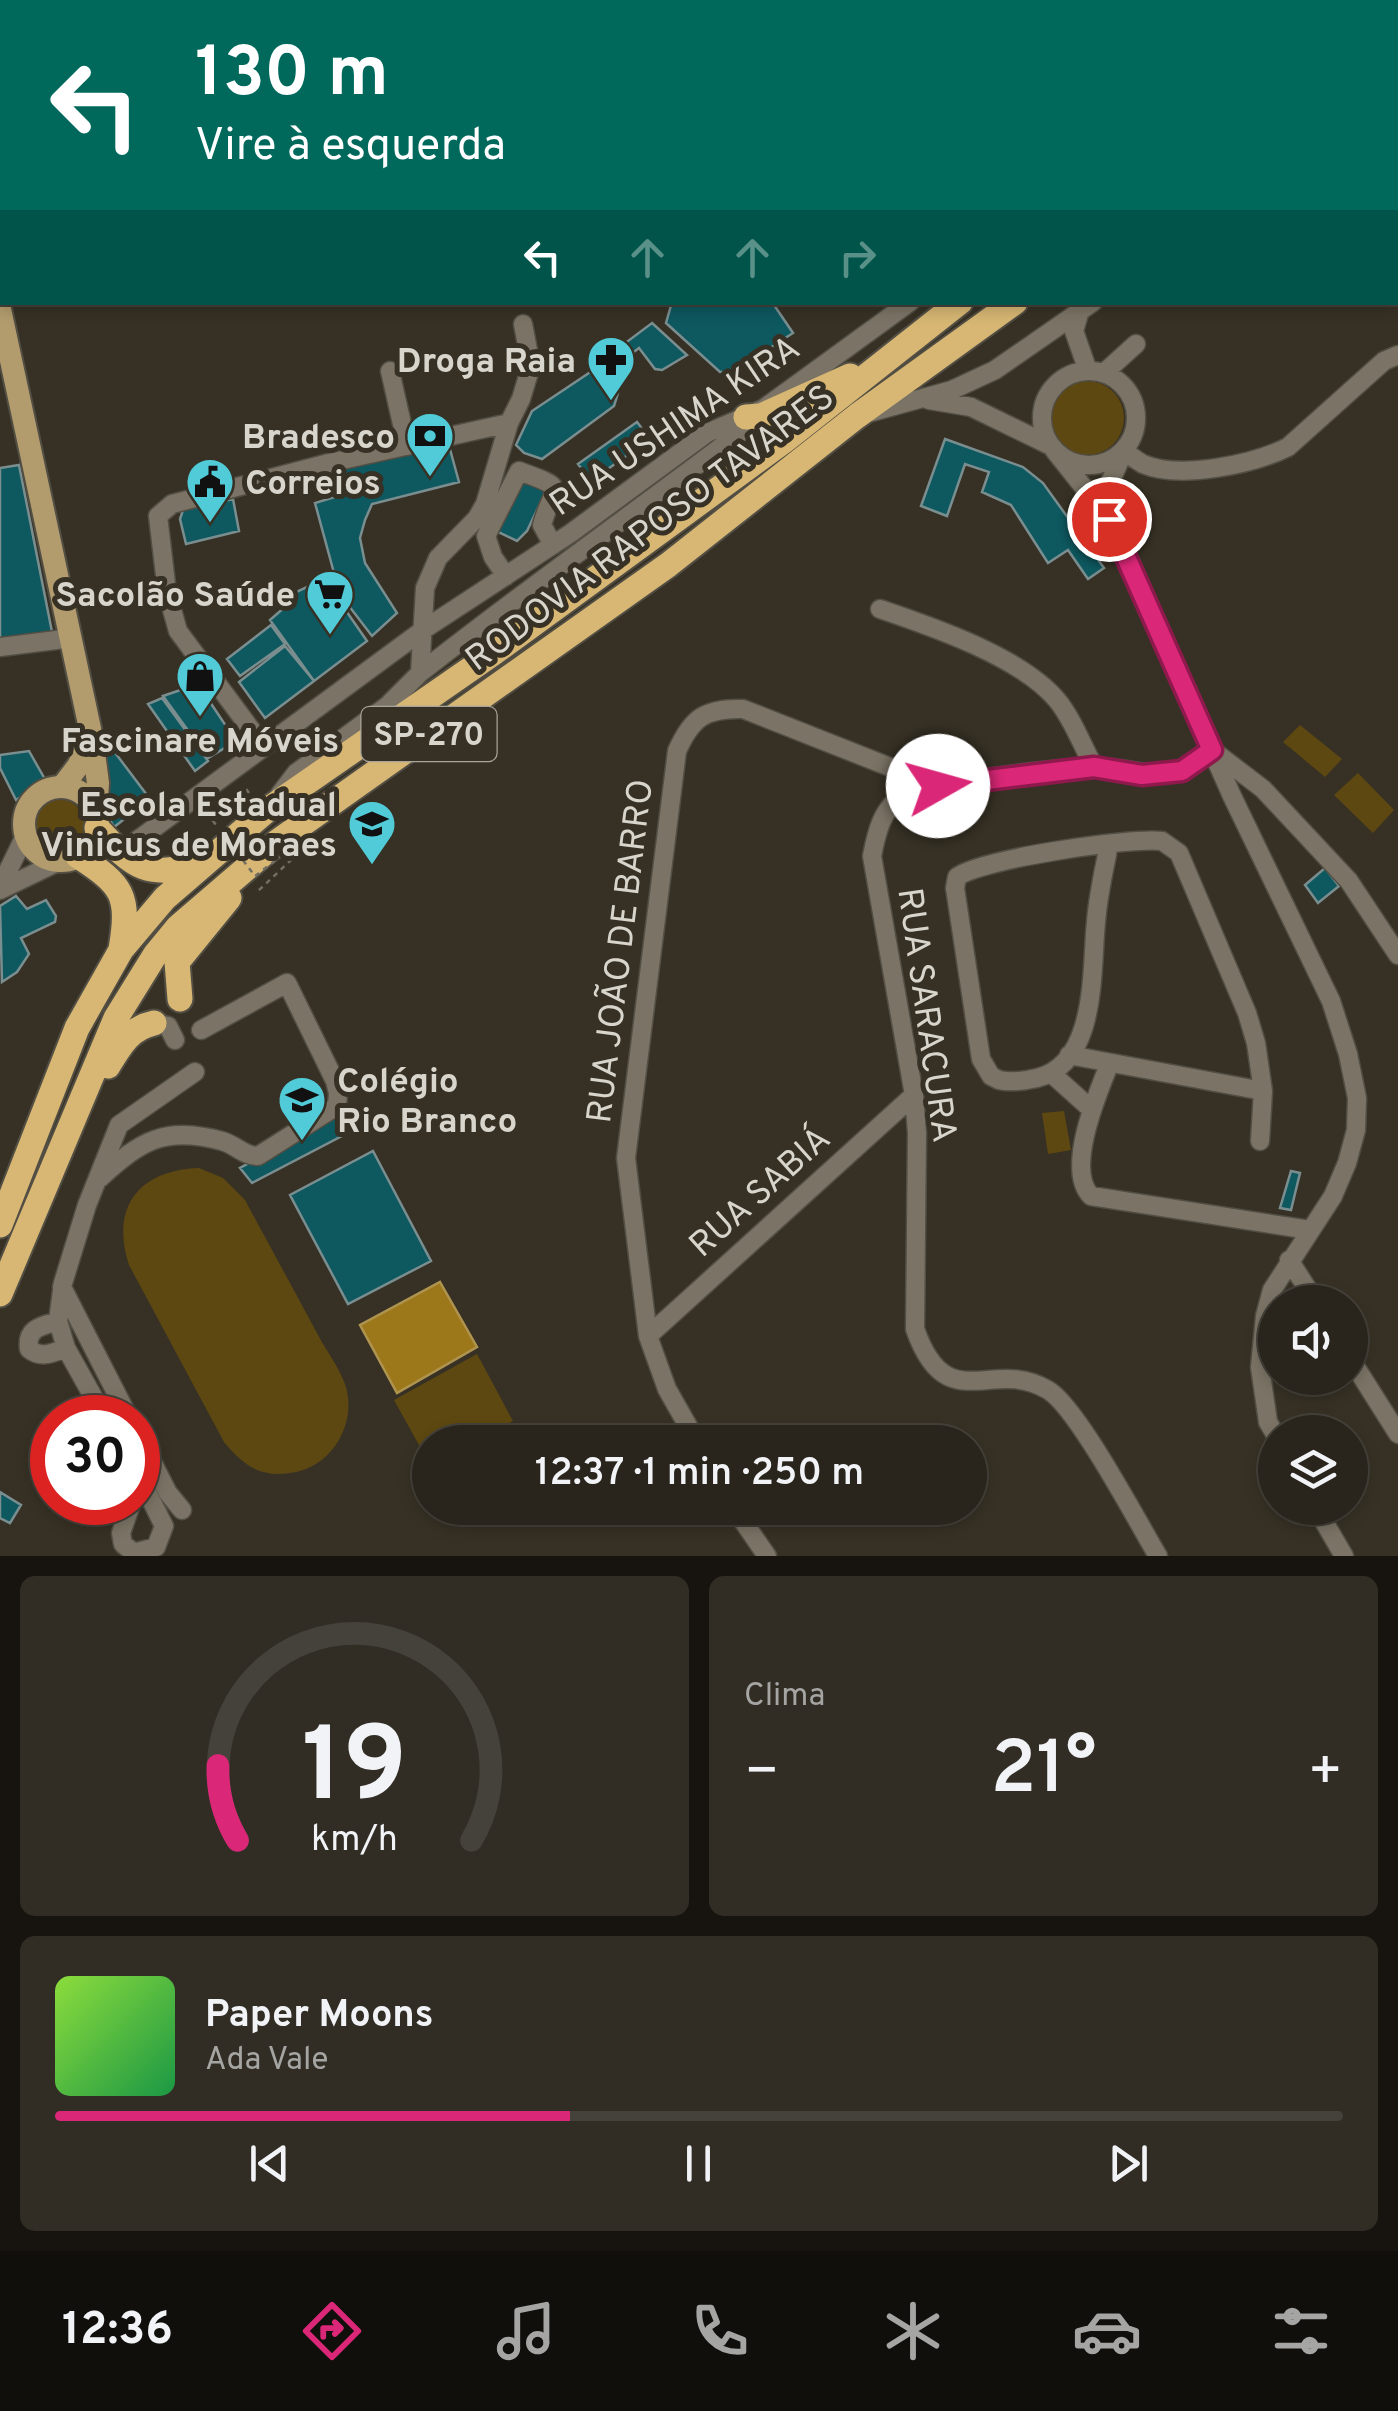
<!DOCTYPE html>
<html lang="pt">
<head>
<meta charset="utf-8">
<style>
  :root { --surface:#29251c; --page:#312d25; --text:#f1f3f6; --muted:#a5a5a3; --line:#45423b; --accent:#db2777 }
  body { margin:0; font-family:Overpass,sans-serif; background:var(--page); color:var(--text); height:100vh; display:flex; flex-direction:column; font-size:38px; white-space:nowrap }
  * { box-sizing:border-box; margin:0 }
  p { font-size:32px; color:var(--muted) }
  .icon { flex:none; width:55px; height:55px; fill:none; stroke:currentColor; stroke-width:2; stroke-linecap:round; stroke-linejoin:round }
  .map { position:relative; height:1556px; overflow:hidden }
  .drawer { display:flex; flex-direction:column; gap:20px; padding:20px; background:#17140f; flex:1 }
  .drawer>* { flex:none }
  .top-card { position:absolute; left:0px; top:0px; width:1400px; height:305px; box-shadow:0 5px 15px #0003,0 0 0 2px var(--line); background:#00695c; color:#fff; overflow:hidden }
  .fabs { position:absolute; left:1258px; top:1285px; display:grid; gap:20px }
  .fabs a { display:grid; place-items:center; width:110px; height:110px; border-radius:50%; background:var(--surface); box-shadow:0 5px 15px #0003,0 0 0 2px var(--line); font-size:50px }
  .speed { position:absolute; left:30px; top:1395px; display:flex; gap:20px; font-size:50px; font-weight:700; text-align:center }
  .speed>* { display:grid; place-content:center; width:130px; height:130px; border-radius:50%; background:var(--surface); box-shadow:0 5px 15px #0003,0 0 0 2px var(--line); line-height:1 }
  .speed .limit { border:15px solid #d22; background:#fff; color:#111 }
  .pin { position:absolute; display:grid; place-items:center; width:85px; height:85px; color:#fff; margin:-42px; border:5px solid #fff; border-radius:50%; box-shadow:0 2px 10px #0007 }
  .me { position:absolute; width:110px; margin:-55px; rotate:83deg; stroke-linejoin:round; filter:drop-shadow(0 0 8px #0008) }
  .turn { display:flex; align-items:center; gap:35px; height:210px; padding:0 30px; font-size:45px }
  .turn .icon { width:130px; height:130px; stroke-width:2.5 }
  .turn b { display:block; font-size:70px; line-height:85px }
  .lanes { display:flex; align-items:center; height:95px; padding:0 30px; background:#0003; justify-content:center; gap:50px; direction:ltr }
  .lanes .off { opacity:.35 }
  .big { font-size:75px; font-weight:600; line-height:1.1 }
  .drawer .card { flex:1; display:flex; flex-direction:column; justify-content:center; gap:15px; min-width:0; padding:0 35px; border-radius:15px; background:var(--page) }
  .drawer .dial { align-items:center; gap:0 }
  .dial svg { height:260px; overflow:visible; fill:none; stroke:var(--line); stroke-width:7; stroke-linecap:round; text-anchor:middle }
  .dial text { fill:var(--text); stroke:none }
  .song { display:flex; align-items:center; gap:30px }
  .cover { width:120px; height:120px; border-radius:15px; background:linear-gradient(135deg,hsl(90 70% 55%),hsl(140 70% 35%)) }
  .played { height:10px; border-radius:5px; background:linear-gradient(90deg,var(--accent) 40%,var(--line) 40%) }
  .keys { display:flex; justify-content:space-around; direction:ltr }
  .heat { display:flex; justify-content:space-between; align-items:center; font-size:55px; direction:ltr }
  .drawer .tiles { flex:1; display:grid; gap:20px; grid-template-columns:1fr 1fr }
  .card:last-child { grid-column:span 2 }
  .trip { position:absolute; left:412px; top:1425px; width:575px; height:100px; border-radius:50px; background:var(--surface); box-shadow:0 5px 15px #0003,0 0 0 2px var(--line); font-weight:600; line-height:100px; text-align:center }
  .dock { display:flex; height:160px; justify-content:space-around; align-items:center; background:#100f0b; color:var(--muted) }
  .dock .icon { width:70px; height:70px }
  .dock .on { color:var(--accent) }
  .dock b { font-size:45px; color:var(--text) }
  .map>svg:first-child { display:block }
  .green { fill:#5e4811 }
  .water { fill:#9d781b; stroke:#af9450; stroke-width:2.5 }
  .building { fill:#0e585f; stroke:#7a8e90; stroke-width:2.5 }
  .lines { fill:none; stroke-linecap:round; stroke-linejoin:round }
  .minor-casing { stroke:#524e43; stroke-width:21 }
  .major-casing { stroke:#524e43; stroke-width:26 }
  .highway-casing { stroke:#524e43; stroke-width:29 }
  .minor { stroke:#7b7466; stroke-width:18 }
  .major { stroke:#b29c6e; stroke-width:22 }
  .highway { stroke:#d7b773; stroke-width:25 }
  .path-bridge { stroke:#736e64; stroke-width:2.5; stroke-dasharray:5 5; stroke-linecap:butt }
  .route-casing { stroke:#8e194d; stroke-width:25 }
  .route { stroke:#db2777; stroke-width:18 }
  .labels { text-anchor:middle; stroke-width:10; stroke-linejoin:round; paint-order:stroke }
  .shield { fill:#373125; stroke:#a8a49b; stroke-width:2.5 }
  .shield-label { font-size:32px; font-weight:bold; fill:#d8d5cd }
  .poi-label { font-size:35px; font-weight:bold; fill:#d8d5cd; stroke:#373125; text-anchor:end }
  .street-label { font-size:35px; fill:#d8d5cd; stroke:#373125 }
</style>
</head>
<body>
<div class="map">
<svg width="1398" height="1556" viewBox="0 0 1398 1556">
  <rect width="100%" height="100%" fill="#373125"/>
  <path class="green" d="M1050 418a37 37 0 1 1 74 0a37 37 0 1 1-74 0Z
    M1300,725L1342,759L1325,777L1283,742Z
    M1358,773L1394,810L1373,833L1334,795Z
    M56,796C79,801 87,817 90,840C47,894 0,804 56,796Z
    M1064,1111L1071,1150L1048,1154L1042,1113Z
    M199,1168L223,1178L245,1200C269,1245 294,1290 318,1335C328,1354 346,1376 348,1397C352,1430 330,1465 296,1472C262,1479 245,1467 224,1442L129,1265C110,1207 139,1170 199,1168Z
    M477,1354L513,1421L473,1442H430V1465L394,1400Z"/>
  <path class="water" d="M440,1282L477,1347L397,1393L360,1325Z"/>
  <path class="building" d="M672,302H772L793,333L733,372H720L666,323Z
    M652,323L687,355L662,370L655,369L639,348L605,374L595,366L611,353L615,356L620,347Z
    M598,367L618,393L614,406L542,459L524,453L516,445L532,411Z
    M637,422L650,439L591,481L578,464Z
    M945,439L1023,467L1043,483L1104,568L1088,579L1068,550L1048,563L1011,505L982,492L989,472L965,464L947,516L921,506Z
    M448,442L459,482L372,504L365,520L360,538L365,563L397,613L372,636L329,580L334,573L315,503L338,496L334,488L344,486L339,466Z
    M19,465L53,637L0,643V468Z
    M521,475L547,489L527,531L517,541L494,530Z
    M233,499L239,531L186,544L180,519L183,510Z
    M324,579L367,641L314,681L270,620L293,600L292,594Z
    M271,625L285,644L240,676L227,659Z
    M285,646L314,681L265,718L239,682Z
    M198,684L236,741L208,758L163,696Z
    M162,698L208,761L195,771L148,704Z
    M107,742L150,799L114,827L105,811L100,747Z
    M29,751L46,781L16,800L0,768V755Z
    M1325,868L1339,886L1318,903L1305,885Z
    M16,896L27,909L46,900L56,916L55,922L21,938L29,954L17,972L2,982L0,906Z
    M353,1106L363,1125L252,1183L240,1168Z
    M373,1151L431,1261L348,1304L290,1195Z
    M1291,1171L1300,1173L1291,1210L1280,1208Z
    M0,1492L21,1505L10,1523L0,1518Z"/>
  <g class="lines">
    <g class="minor-casing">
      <path id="minor" d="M361,0L362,2
        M467,0V2
        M600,0L605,2
        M809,0L810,2
        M1251,0L1253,2
        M903,2L908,0
        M1204,2L1206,0
        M1331,2L1334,0
        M1398,84V83
        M1079,314L1074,331L1088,371
        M390,371L407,446
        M1042 418a47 47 0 1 1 94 0a47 47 0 1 1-94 0Z
        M1104,373L1136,344
        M929,400L971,407L1051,446
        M872,412L952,390L995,370L1093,302
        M1054,450L1109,519L1232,796L1331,1001L1348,1054L1357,1098L1356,1130L1347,1163L1333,1196L1272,1290L1265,1316L1260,1367L1268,1422L1275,1434
        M1109,519L1108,487L1124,451C1130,455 1137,461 1143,464C1180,480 1254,464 1288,447L1384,361L1398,355
        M506,576L493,557L486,536L519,471C571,490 553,484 542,525L553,545
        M880,609C933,627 1021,657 1057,700C1072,718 1082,745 1094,767
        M0,647L72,638
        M420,673C530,586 645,505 757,420
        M264,747L178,631L167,592L158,516L172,504L329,463L509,423
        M280,794L296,773L387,706L420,673L425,588L438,558L477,518L485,504L509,423L521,399L531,366L523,324
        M1109,845C1104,870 1098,895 1096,922C1091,969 1098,1063 1037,1078C1024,1081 1012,1083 999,1080L991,1076L981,1059L955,888L957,877C981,859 1131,837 1162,841L1179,853L1247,1013L1256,1043L1263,1091L1260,1141
        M120,853L423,630L571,533L707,433L763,409L910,302
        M0,887L25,836
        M0,890L60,861
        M154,1023L168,1026L175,1040
        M1069,1055L1263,1091
        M1109,1065C1097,1095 1065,1170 1091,1196L1310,1230
        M1052,1074L1091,1109
        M100,1178C142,1140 164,1126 222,1141C236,1145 244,1156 258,1156L337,1106L338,1093L335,1081L287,983L201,1030
        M1289,1260L1316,1302
        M62,1287L129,1418
        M58,1321C41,1326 26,1328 29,1349C41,1359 52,1353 66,1348
        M648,1336L914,1095
        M1350,1358L1398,1434
        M105,1418L66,1348L58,1321L63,1283L87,1205L119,1125L195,1072
        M138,1434L168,1493L182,1510
        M697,1442L667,1389L648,1336L626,1158L677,751C692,717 706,708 743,709L938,786
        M132,1502L121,1533L123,1544L134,1553L156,1547L164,1526L138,1474
        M734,1508L767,1556
        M1316,1508L1344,1556
        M1158,1556C1137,1521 1077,1407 1048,1390C992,1356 947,1420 915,1329L917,1133L914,1095L872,856C876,835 882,807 903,796C927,783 1064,767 1095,767C1143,767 1169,791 1212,750L1263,789L1349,881L1398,955"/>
    </g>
    <g class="major-casing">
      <path id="major" d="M0,309L92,738L98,783L96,814
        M62,787L78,766L92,738
        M24 824a37 37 0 1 1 74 0a37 37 0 1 1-74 0Z"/>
    </g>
    <g class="highway-casing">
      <path id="highway" d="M1373,2L1376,0
        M746,417L761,416L850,376
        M97,828C135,869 146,878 202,864
        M78,856C123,885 130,895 121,949
        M180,999L177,962L229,898
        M108,1066C120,1046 130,1028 154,1023
        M0,1225L77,1028L121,950L165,898L267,810L495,652L784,441L960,302
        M0,1294L116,1018L155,955L178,927L277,842L668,565L857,416L1015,302"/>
    </g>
    <use href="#minor" class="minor"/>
    <use href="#major" class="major"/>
    <use href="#highway" class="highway"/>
    <path class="path-bridge" d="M207,814L244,786L249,793L213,821L255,876L304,839L308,844L257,892"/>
  </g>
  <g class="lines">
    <g class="route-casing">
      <path id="route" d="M938,786L1094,767L1142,775L1182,771L1212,750L1109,519"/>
    </g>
    <use href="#route" class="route"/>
  </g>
  <defs>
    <g id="pharmacy-pin" transform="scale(2.5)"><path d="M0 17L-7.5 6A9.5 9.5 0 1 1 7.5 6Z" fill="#52cbd9" stroke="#373125"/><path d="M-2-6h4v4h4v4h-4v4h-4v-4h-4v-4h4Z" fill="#111"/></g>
    <g id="bank-pin" transform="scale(2.5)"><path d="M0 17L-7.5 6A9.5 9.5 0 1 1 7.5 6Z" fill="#52cbd9" stroke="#373125"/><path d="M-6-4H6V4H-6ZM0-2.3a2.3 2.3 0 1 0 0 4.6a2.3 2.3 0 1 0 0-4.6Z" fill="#111"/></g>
    <g id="civic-pin" transform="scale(2.5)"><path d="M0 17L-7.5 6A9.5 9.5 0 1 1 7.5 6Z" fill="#52cbd9" stroke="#373125"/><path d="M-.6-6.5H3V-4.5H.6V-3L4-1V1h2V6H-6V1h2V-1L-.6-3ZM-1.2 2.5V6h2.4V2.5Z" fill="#111"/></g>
    <g id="supermarket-pin" transform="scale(2.5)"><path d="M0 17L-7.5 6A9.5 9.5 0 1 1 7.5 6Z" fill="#52cbd9" stroke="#373125"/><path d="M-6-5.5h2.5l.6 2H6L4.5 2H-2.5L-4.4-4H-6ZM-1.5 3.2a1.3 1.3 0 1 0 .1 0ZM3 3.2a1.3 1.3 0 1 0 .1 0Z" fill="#111"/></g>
    <g id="shop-pin" transform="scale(2.5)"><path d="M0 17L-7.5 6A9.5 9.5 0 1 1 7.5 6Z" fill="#52cbd9" stroke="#373125"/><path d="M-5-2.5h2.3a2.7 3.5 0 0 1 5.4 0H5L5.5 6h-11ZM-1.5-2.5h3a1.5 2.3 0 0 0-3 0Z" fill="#111"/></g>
    <g id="school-pin" transform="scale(2.5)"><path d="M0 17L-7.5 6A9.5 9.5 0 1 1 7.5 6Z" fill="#52cbd9" stroke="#373125"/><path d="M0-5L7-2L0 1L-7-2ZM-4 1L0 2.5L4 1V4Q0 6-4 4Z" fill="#111"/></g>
  </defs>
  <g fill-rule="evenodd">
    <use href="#pharmacy-pin" x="611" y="360"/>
    <use href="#bank-pin" x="430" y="436"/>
    <use href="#civic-pin" x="210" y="482"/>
    <use href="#supermarket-pin" x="330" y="594"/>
    <use href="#shop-pin" x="200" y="676"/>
    <use href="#school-pin" x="372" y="824"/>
    <use href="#school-pin" x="302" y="1100"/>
  </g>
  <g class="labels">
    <rect class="shield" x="361.5" y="707" width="135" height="54" rx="8"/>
    <g class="shield-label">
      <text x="429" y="745">SP-270</text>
    </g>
    <g class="poi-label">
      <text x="576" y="372">Droga Raia</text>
      <text x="395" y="448">Bradesco</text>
      <text x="245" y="494" text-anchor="start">Correios</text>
      <text x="295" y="606">Sacolão Saúde</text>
      <text x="200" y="752" text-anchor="middle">Fascinare Móveis</text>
      <text x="337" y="816">Escola Estadual<tspan x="337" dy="40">Vinicus de Moraes</tspan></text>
      <text x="337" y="1092" text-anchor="start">Colégio<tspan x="337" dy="40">Rio Branco</tspan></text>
    </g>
    <g class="street-label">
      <text transform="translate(674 425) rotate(-34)" y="12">RUA USHIMA KIRA</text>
      <text transform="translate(649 527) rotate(-37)" y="12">RODOVIA RAPOSO TAVARES</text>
      <text transform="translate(619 951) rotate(-83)" y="12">RUA JOÃO DE BARRO</text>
      <text transform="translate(928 1015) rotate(82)" y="12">RUA SARACURA</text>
      <text transform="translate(759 1191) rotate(-42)" y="12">RUA SABIÁ</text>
    </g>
  </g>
</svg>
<div class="fabs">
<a><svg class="icon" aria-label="sound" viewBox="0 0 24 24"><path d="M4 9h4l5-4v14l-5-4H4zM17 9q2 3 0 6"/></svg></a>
<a><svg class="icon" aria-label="layers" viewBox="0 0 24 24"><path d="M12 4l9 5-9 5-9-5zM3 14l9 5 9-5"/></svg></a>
</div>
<div class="speed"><div class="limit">30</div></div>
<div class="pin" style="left:1109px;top:519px;background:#d93025"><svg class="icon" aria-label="arrive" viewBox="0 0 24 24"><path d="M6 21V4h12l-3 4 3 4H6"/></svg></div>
<svg class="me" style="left:938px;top:786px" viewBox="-20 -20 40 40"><circle r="19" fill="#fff"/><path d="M0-13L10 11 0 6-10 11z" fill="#db2777"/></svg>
<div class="trip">12:37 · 1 min · 250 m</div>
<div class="top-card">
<div class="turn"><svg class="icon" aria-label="left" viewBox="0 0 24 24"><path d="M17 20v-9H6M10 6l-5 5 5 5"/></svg><div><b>130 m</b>Vire à esquerda</div></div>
<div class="lanes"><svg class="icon" aria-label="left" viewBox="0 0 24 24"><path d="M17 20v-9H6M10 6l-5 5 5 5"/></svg><svg class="icon off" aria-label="ahead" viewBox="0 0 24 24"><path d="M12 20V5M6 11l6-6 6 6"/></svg><svg class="icon off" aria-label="ahead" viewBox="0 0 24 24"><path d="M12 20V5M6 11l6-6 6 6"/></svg><svg class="icon off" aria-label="right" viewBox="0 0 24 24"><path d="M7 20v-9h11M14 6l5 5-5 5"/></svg></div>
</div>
</div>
<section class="drawer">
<div class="tiles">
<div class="card dial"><svg viewBox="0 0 100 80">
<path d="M14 69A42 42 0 1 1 86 69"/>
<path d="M14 69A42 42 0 0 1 8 46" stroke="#db2777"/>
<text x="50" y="56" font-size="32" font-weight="700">19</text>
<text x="50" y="72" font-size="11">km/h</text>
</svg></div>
<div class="card"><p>Clima</p>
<div class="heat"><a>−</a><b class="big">21°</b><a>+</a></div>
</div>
<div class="card">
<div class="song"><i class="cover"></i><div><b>Paper Moons</b><p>Ada Vale</p></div></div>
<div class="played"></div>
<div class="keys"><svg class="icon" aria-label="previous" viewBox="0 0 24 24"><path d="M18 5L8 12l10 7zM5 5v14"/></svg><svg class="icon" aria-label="pause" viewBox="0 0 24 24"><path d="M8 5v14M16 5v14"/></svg><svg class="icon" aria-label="next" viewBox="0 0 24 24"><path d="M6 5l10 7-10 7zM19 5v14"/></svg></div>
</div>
</div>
</section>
<nav class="dock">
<b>12:36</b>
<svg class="icon on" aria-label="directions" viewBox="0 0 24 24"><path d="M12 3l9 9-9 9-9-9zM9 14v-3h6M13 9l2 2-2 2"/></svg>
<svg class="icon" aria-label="music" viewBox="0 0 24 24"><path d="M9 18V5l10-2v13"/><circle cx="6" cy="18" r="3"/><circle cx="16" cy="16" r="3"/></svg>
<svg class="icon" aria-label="phone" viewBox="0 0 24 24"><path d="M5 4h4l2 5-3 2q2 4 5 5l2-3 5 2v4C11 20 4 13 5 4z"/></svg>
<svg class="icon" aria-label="climate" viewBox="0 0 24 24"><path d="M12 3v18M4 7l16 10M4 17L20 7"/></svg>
<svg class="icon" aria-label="car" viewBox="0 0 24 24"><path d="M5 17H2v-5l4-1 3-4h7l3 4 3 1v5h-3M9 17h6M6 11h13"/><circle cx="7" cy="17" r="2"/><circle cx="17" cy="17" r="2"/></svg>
<svg class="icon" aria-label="filters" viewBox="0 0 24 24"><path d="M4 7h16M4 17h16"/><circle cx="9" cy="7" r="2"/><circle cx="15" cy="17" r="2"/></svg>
</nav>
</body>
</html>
